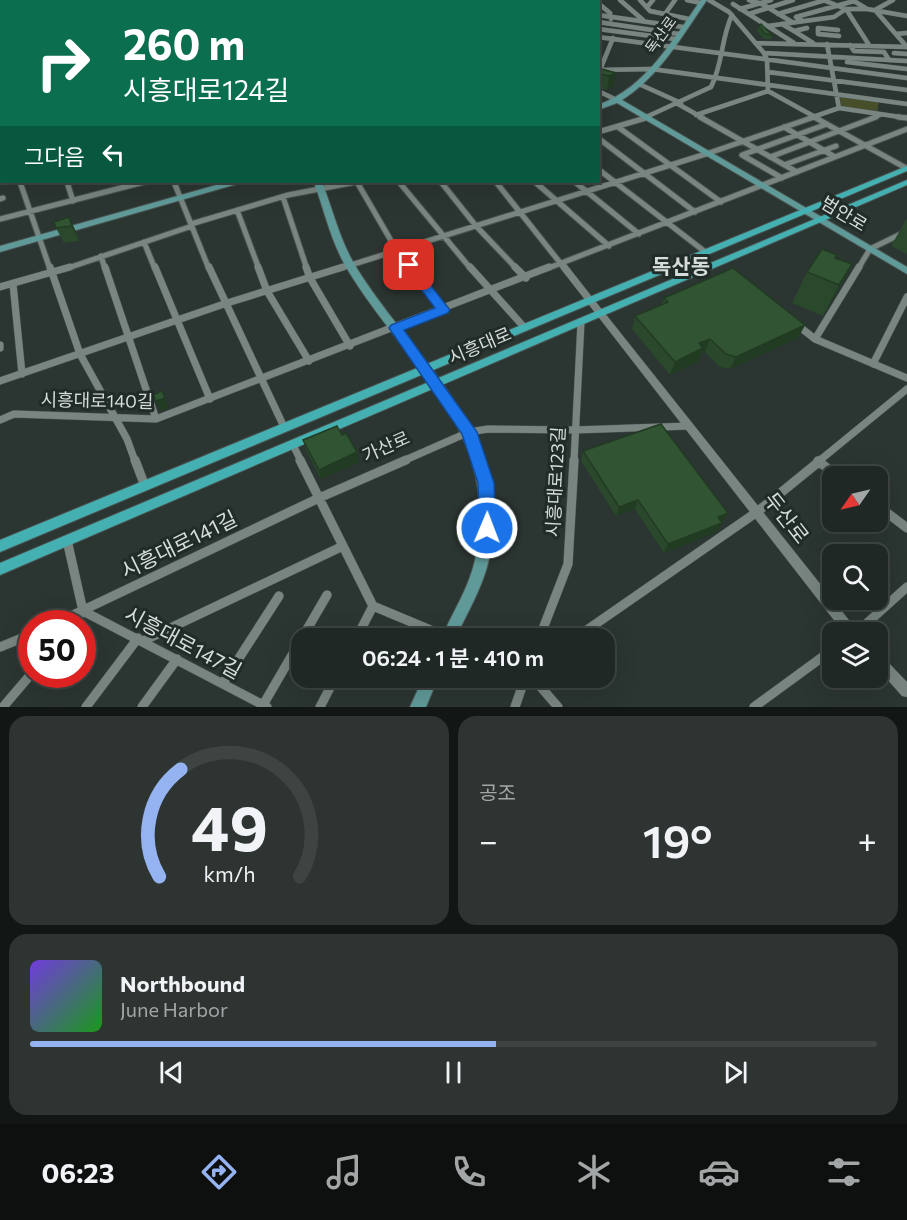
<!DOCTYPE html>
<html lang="ko">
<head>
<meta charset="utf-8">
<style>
  :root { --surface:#202825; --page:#2d3432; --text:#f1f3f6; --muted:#a2a6a7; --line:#3d4442; --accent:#95b2f1 }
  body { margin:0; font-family:Commissioner,"Noto Sans KR",sans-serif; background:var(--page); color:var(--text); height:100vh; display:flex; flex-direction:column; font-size:22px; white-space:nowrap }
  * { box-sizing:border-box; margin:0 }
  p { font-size:20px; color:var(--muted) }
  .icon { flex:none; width:33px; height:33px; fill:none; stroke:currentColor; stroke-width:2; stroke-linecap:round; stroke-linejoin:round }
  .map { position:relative; height:707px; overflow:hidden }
  .drawer { display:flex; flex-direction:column; gap:9px; padding:9px; background:#121614; flex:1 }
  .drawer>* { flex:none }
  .hud { position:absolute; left:0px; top:0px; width:600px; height:183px; box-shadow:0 6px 24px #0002,0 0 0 2px var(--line); background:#0b6e4f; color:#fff; overflow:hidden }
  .needle { width:39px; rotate:236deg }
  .buttons { position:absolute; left:822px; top:466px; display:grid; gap:12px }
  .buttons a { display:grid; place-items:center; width:66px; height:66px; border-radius:12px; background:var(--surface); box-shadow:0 6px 24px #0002,0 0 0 2px var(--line); font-size:30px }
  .speed { position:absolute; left:18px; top:610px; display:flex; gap:12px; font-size:30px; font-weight:700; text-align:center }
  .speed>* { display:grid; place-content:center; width:78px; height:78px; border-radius:50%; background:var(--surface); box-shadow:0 6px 24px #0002,0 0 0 2px var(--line); line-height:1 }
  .speed .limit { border:9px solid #d22; background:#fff; color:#111 }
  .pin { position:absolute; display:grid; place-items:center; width:51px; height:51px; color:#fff; margin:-26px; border-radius:12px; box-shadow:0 3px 9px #0006 }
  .me { position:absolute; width:66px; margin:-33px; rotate:1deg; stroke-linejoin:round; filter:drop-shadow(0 0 4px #0008) }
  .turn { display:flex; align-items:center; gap:21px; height:126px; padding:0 24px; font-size:27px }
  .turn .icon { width:78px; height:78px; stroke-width:2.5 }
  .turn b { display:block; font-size:42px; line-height:51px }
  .then { display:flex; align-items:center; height:57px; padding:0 24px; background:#0003; gap:12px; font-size:22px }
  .big { font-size:45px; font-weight:600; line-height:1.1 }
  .drawer .card { flex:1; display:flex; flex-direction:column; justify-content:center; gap:9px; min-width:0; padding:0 21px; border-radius:18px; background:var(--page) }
  .drawer .dial { align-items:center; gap:0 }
  .dial svg { height:156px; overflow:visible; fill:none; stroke:var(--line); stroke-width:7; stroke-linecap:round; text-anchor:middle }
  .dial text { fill:var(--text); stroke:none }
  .song { display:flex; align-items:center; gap:18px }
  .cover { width:72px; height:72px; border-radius:9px; background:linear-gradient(135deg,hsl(260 70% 55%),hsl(120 70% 35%)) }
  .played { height:6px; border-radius:3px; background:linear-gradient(90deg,var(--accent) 55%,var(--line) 55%) }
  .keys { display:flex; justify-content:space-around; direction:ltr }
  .heat { display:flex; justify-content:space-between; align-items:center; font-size:33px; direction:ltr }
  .drawer .tiles { flex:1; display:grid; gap:9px; grid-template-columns:1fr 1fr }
  .card:last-child { grid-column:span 2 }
  .trip { position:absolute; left:291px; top:628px; width:324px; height:60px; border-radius:18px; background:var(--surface); box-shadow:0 6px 24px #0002,0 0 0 2px var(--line); font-weight:600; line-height:60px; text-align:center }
  .dock { display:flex; height:96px; justify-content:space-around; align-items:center; background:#0d100f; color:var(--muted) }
  .dock .icon { width:42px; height:42px }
  .dock .on { color:var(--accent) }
  .dock b { font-size:27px; color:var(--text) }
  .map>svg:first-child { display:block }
  .green { fill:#474e2a }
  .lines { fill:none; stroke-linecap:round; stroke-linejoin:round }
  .minor-far3-casing { stroke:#49524f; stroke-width:5 }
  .minor-far2-casing { stroke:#49524f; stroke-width:7 }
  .minor-far1-casing { stroke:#49524f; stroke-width:8 }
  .minor-casing { stroke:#49524f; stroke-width:10 }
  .tertiary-casing { stroke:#49524f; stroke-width:1 }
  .secondary-casing { stroke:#49524f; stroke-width:2 }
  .primary-casing { stroke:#49524f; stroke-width:2 }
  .minor-far3 { stroke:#798580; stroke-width:4.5 }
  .minor-far2 { stroke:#798580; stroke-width:5 }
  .minor-far1 { stroke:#798580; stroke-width:7 }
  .minor { stroke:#798580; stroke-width:9 }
  .tertiary { fill:#798580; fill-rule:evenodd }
  .secondary { fill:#5f9a99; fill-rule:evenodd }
  .primary { fill:#45b0b2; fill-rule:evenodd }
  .wall { fill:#2a482b }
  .shaded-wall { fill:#223b23 }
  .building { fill:#315432; stroke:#223b23; stroke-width:1.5 }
  .route { fill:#1a73e8; stroke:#114b97; stroke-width:1.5 }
  .labels { text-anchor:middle; stroke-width:6; stroke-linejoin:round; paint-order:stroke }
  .far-street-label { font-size:15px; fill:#d5dcd9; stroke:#212b28 }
  .street-label { font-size:18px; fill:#d5dcd9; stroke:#212b28 }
  .quarter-label { font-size:21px; font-weight:bold; fill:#d5dcd9; stroke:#212b28 }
  .near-street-label { font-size:21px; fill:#d5dcd9; stroke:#212b28 }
</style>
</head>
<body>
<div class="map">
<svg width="907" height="707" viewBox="0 0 907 707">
  <rect width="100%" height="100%" fill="#2b3531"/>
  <path class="green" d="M839,96L879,101L877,113L842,108Z"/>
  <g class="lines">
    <g class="minor-far3-casing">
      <path id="minor-far3" d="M436,0L438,2
        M530,0L542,2
        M583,0L596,2
        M620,0L643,20
        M640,0L650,11L689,19
        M687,0L701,3
        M709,0L729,12L764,53L767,60L768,91L817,118
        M749,0L762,4L792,22
        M823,0L846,9L869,45
        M893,0L875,10L907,47
        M107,2L117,0
        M157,2L169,0
        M413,2L416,0
        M482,2L491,0
        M598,3L610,13L611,19
        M733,4L794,43
        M647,7L653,0
        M740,9L771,0
        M665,14L675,0
        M749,14L793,0
        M778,14L825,0
        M598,15L683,27
        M801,20L796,17L854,1L867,9
        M598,22L679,34
        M782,24L794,31L807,28
        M768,26L834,17L846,9H867L907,16
        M598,29L675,39
        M838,30L818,28V34L839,36
        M794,31L813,43
        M896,34L907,33
        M598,37L907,78
        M755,43L907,47
        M827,44L839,108
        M850,45L854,51L884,52L889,60
        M764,53L907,61
        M894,53L907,54
        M847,62L907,69
        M598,70L652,69L907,104
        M600,70L613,38
        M768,72L907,90
        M639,84L681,103
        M598,91L619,101
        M678,104L703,118
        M696,115L768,91
        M644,118L711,87C723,64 721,38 732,15
        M810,118L839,108L907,118
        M872,118L880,115"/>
    </g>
    <g class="minor-far2-casing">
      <path id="minor-far2" d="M700,117L797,172
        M814,117L906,168
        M898,117L907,118
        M618,127L721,202
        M784,127L835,157
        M598,132L649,117
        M598,138L695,212
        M770,157L876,117
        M784,165L836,146
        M598,169L704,251
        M782,178L742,155L827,124
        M20,182L50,269
        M67,182L73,201
        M174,182L209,269
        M357,182L397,251L411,269
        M399,182L471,269
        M441,182L476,226L517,269
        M496,182L565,269
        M535,182L609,246
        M575,182L639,234
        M283,197L307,269
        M0,199L3,198
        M237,210L259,269
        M0,219L144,182
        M191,224L288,195L356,182
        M144,242L155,269
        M101,256L105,269
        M65,269L192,226
        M338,269L709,153L814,117
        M546,269L907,129
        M858,269L870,249L907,231"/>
    </g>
    <g class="minor-far1-casing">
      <path id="minor-far1" d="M50,267L80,354L127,439L135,461
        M105,267L156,419
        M155,267L210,399
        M209,267L284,427
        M258,267L267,291L309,361
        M306,267L310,278L350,346
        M410,267L444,310
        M470,267L523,326
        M515,267L526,278
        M564,267L589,299
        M13,284L22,374
        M0,287L70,267
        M796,324L815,339L907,378
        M815,339L859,267
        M0,345V348
        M873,364L907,297
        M0,381L224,304L343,267
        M0,420L14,414L156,419L549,267
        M293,445L301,461
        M403,461L469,432L488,429L575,430L689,426
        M574,461L581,322
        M819,461L907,389"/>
    </g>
    <g class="minor-casing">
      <path id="minor" d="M135,460L145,486
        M300,460L373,606L452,639
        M818,461L839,477
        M878,506L907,528
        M67,540L83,611L267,707
        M54,624L319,498L406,460
        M72,624L81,613
        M856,633L907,587
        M356,639L373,606
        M539,639L568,564L574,460
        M574,639L757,512L821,460
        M143,641L343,546
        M0,647L32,634
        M533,678L558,707
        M223,683L279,596
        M263,705L327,595
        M3,707L32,673
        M86,707L138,638
        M142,707L177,659
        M320,707L335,678
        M515,707L525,678
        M754,707L832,650"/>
    </g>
    <g class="tertiary-casing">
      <path id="tertiary" d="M17,0H37L35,2H8Z
        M387,0H392L391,2H386Z
        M0,1L4,2H2V3H0Z
        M0,149H2V153H0Z
        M589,296L592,297L856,629L858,633H844L586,301L585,299Z
        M878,654L882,656L907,682V697L902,696L878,669Z"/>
    </g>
    <g class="secondary-casing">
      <path id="secondary" d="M701,0H707C682,36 660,76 622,100L907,267V274L617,103L598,110V105C647,87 672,40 701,0Z
        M227,182H238L237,184L0,252V246Z
        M314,182H322C333,210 340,241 356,267C416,364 514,430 489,559C483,587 467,613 455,639H441C452,613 469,588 475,560C504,431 404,365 346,267C331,241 324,210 314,182Z
        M423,678H438L426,707H410Z"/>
    </g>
    <g class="primary-casing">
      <path id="primary" d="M907,166V171L0,552V540Z
        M907,180V185L0,575V563Z"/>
    </g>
    <use href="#minor-far3" class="minor-far3"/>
    <use href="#minor-far2" class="minor-far2"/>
    <use href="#minor-far1" class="minor-far1"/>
    <use href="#minor" class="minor"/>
    <use href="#tertiary" class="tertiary"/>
    <use href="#secondary" class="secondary"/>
    <use href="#primary" class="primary"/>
  </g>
  <path class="wall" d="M366,0H379V1H367Z
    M759,26L772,35L771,39H764L757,31Z
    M598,68L616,73L614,86L607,90L598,88Z
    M69,217L76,232L79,241L64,243L56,228Z
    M907,218V254L891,246Z
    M836,258L852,264L835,295L823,316L792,303L807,272Z
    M664,298L805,325L798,338L730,369L720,367L705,352L701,353L699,361L670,375L632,329L635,316L662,304Z
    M303,440L359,462L321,479L306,450Z
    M583,451L723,522L721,523L717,532L664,553L635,509L616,516L581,461Z"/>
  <path class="shaded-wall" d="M35,0H43L44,2H36Z
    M616,73L614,86L607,90L609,76Z
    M69,217L76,232L79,241L72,226Z
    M852,264L835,295L823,316L839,285Z
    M805,325L798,338L730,369L736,357Z
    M710,339L705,352L701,353L699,361L670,375L675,362L699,343Z
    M162,391L169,408L161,411L156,401Z
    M357,452L359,462L321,479L319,470Z
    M638,500L635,509L616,516L619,507Z
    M728,513L717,532L664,553L668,544L718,517Z"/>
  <path class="building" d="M761,24L772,35L765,34L759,26Z
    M598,68L616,73L609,76L598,73Z
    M69,217L72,226L56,228L54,222Z
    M822,249L837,255L835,258L852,264L839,285L807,272Z
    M733,268L805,325L736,357L726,354L710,339L699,343L703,348L675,362L635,316L668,302L664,298Z
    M162,391L165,398L156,401L153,395Z
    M661,424L728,513L718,517L722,523L668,544L638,500L619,507L583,451Z
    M337,426L342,435L346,433L357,452L319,470L303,440Z"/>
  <path class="route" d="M409,261L413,263L450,310L448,313L404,330L477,432L494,483L496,528L493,533L487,536L481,533L479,528L478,483L462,434L389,328L391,325L435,308L403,265Z"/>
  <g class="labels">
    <g class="far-street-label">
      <text transform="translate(661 35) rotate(-54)" y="5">독산로</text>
    </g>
    <g class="street-label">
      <text transform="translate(844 214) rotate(31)" y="6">범안로</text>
      <text transform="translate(480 346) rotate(-23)" y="6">시흥대로</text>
      <text transform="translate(97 401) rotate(1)" y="6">시흥대로140길</text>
      <text transform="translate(386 447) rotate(-24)" y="6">가산로</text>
      <text transform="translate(556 482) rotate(-87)" y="6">시흥대로123길</text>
    </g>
    <g class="quarter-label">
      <text x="681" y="274">독산동</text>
    </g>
    <g class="near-street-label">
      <text transform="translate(786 518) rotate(52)" y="7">두산로</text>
      <text transform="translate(179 545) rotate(-26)" y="7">시흥대로141길</text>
      <text transform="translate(183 643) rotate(28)" y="7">시흥대로147길</text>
    </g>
  </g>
</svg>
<div class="buttons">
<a><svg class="needle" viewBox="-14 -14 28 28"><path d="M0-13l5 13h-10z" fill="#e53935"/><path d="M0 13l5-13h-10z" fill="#a2a6a7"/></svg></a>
<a><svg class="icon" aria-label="search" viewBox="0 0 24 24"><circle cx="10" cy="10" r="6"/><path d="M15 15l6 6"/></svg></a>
<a><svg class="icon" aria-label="layers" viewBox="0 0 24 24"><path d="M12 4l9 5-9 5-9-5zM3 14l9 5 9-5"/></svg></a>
</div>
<div class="speed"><div class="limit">50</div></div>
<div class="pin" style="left:409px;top:265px;background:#d93025"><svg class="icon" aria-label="arrive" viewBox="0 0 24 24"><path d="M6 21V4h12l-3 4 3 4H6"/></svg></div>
<svg class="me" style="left:487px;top:528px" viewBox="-20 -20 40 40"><circle r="17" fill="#1a73e8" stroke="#fff" stroke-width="3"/><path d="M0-11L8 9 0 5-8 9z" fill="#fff"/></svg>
<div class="trip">06:24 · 1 분 · 410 m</div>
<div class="hud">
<div class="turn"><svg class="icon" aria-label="right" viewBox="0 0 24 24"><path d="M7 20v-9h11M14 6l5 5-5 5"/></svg><div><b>260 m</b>시흥대로124길</div></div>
<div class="then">그다음<svg class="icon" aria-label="left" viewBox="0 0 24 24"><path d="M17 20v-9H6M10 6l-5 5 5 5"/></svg></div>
</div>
</div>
<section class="drawer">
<div class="tiles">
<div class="card dial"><svg viewBox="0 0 100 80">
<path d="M14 69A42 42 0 1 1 86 69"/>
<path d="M14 69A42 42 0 0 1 25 14" stroke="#95b2f1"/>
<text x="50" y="56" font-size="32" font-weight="700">49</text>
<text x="50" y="72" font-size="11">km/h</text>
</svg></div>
<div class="card"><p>공조</p>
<div class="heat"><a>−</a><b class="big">19°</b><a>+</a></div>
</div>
<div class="card">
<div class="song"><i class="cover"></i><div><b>Northbound</b><p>June Harbor</p></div></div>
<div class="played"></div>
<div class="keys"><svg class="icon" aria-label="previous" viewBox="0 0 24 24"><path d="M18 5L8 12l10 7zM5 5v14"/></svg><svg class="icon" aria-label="pause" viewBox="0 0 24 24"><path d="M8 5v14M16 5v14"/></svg><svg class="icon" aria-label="next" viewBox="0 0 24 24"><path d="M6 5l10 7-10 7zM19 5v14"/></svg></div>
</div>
</div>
</section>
<nav class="dock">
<b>06:23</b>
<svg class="icon on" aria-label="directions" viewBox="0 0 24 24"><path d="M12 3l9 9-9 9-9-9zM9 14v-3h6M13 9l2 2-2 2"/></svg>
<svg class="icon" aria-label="music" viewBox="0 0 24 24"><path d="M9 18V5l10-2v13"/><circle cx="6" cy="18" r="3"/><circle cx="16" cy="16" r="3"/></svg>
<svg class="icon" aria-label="phone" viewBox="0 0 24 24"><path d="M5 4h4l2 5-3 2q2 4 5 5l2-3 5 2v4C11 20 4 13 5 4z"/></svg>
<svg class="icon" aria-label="climate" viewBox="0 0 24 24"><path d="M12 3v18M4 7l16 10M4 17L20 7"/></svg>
<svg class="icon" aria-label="car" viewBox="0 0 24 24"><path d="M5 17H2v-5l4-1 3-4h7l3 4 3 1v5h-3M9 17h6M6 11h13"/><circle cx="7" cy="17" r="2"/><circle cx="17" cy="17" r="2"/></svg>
<svg class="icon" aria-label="filters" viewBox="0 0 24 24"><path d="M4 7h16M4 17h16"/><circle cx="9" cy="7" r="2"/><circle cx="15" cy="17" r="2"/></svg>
</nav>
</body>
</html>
